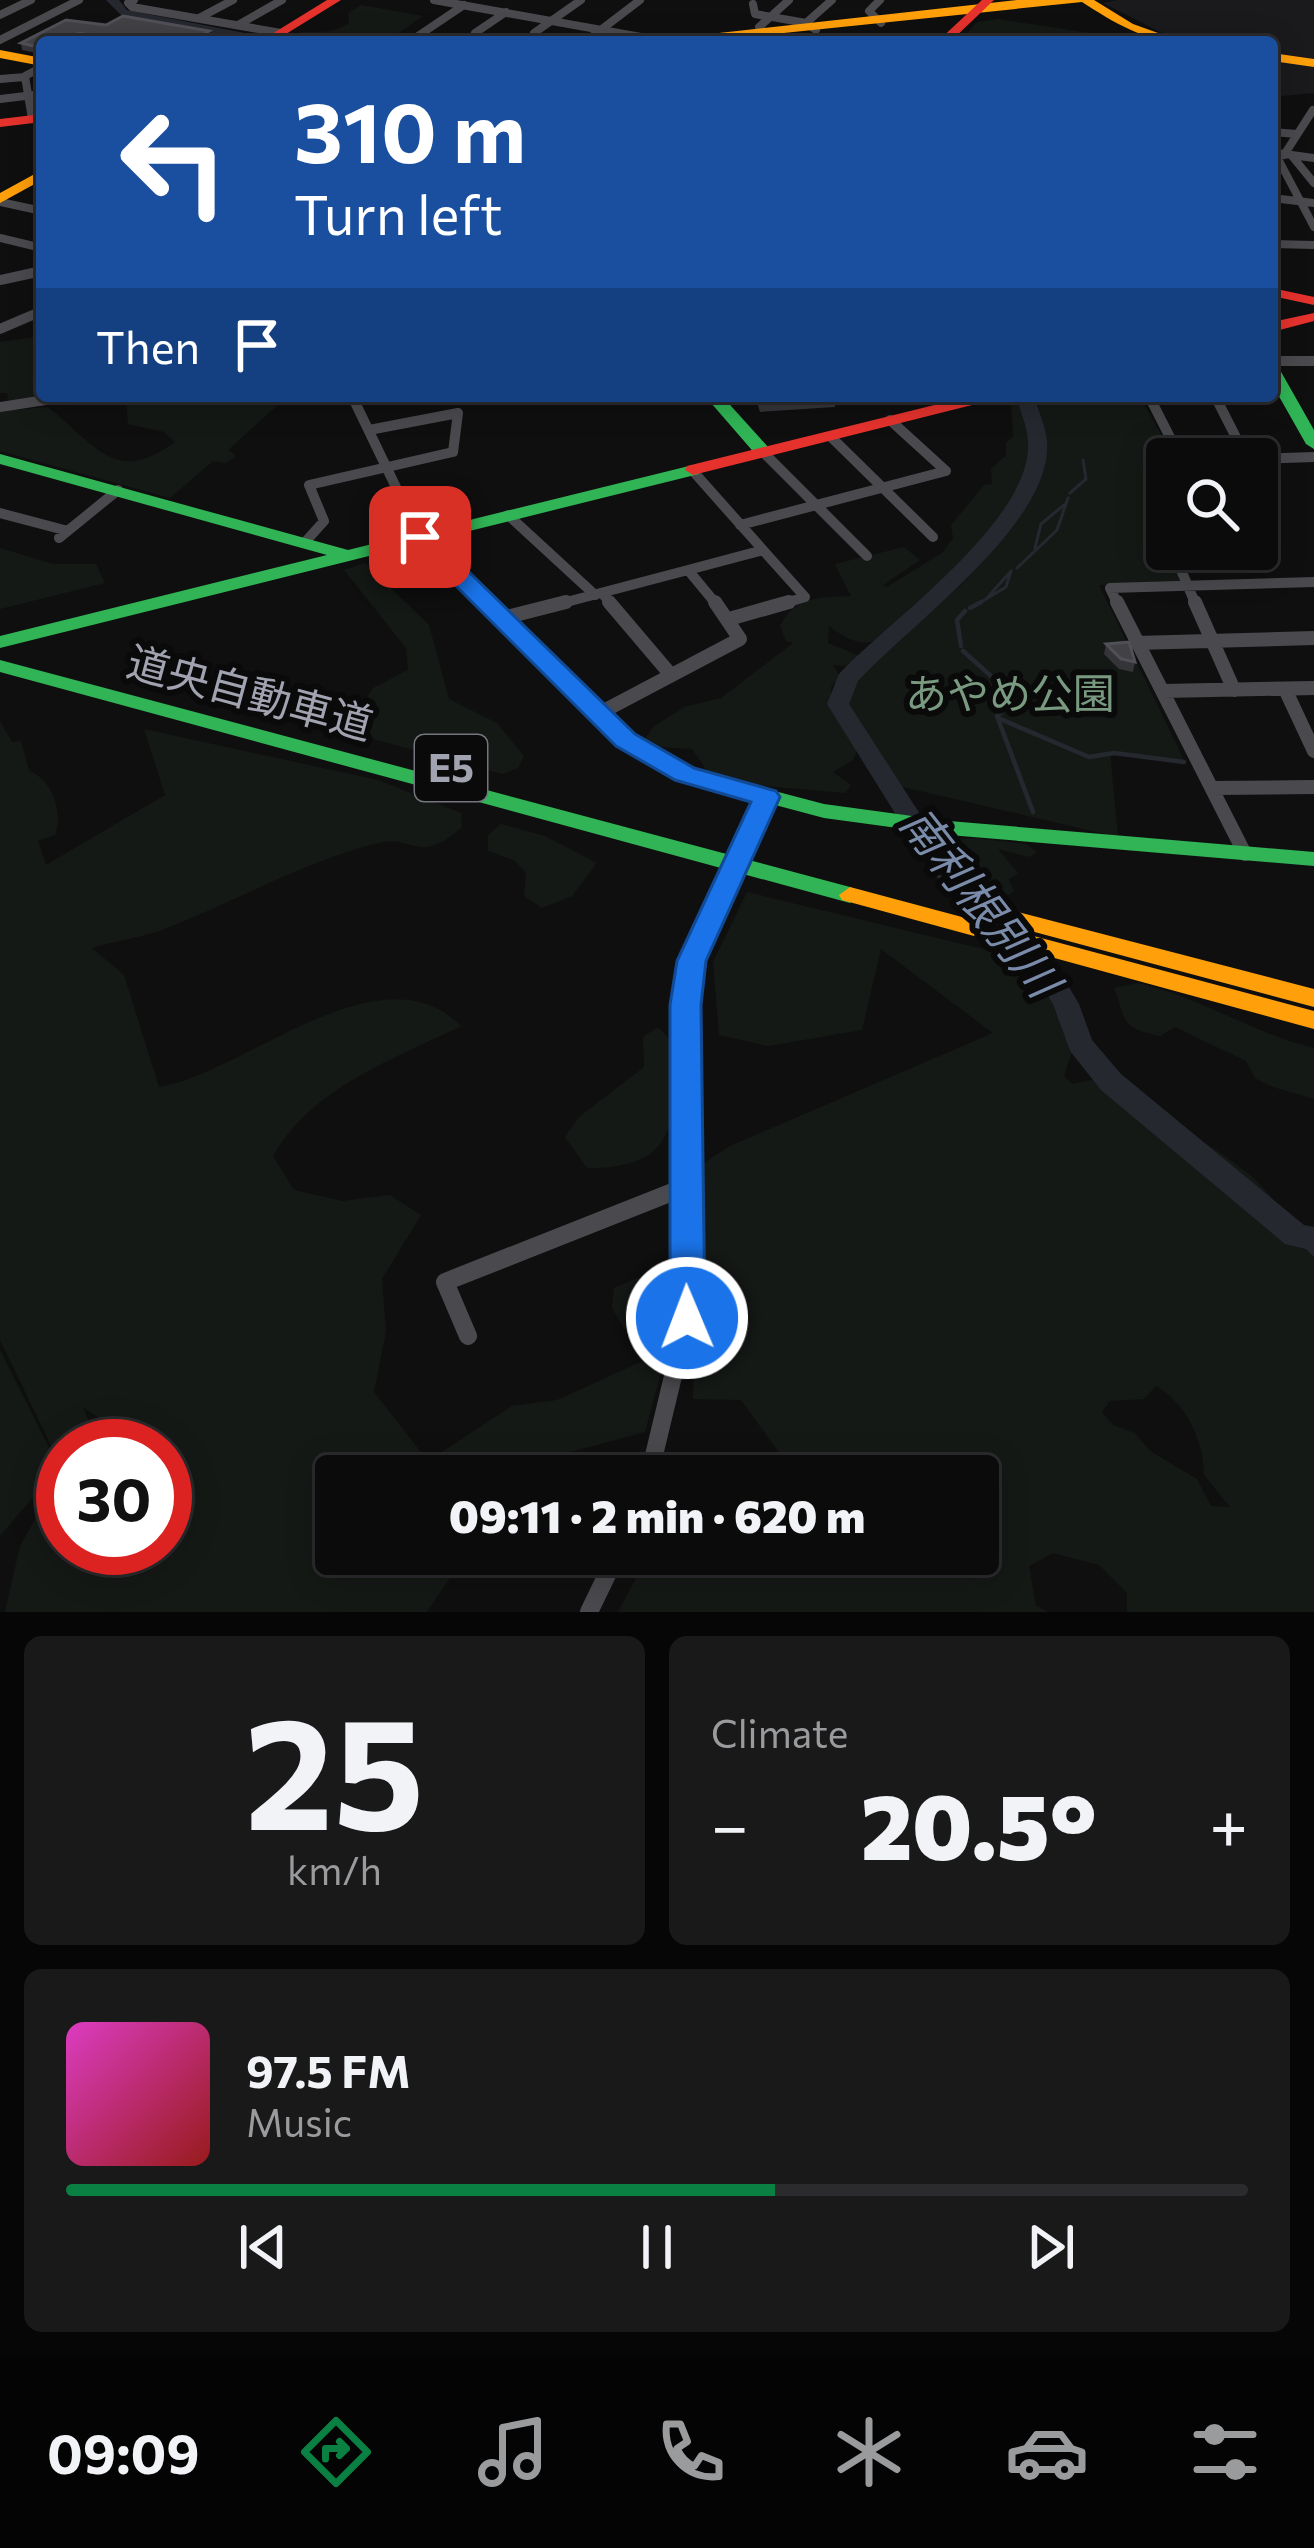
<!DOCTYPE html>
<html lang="en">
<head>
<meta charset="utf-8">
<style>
  :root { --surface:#0b0b0c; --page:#19191a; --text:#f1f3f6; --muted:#9a9b9d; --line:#2b2b2d; --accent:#0b8043 }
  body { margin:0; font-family:Commissioner,"Noto Sans JP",sans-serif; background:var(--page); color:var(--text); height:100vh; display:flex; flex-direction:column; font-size:45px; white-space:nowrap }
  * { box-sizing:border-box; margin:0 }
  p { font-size:39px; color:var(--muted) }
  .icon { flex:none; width:66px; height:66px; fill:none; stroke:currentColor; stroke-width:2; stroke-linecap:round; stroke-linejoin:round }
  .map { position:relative; height:1612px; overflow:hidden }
  .details { display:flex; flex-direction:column; gap:24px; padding:24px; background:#060607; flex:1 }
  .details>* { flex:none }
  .top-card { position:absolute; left:36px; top:36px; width:1242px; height:366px; border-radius:12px; box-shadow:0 6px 30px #0003,0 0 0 3px var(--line); background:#1a4fa0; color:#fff; overflow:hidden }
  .fabs { position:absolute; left:1146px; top:438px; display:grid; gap:24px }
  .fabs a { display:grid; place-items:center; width:132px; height:132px; border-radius:12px; background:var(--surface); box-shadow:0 6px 30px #0003,0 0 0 3px var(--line); font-size:60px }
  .speed { position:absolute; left:36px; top:1419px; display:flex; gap:24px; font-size:60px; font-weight:700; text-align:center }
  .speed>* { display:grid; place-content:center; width:156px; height:156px; border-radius:50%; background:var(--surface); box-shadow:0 6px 30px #0003,0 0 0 3px var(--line); line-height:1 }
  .speed .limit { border:18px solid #d22; background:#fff; color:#111 }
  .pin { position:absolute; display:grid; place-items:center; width:102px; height:102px; color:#fff; margin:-51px; border-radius:24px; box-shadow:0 6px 18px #0006 }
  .me { position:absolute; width:132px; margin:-66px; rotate:359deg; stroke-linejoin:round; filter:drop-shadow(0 0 9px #0008) }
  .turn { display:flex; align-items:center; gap:42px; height:252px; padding:0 60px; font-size:54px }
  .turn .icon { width:156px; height:156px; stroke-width:2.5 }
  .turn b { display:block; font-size:84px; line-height:102px }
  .then { display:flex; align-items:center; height:114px; padding:0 60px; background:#0003; gap:24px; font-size:45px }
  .big { font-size:90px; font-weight:800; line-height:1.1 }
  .details .tile { flex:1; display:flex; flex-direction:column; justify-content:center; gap:18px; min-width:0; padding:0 42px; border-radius:18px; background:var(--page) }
  .details .dial { align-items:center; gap:0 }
  .dial b { font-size:156px; line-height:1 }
  .song { display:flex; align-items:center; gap:36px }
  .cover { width:144px; height:144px; border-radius:18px; background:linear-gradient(135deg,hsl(310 70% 55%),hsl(0 70% 35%)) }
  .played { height:12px; border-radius:6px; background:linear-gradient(90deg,var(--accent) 60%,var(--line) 60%) }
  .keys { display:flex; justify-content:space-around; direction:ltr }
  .heat { display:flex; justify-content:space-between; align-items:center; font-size:66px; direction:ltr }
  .details .tiles { flex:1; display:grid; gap:24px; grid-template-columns:1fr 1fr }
  .tile:last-child { grid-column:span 2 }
  .trip { position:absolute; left:315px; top:1455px; width:684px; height:120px; border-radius:12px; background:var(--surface); box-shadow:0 6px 30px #0003,0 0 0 3px var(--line); font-weight:800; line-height:120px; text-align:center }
  .dock { display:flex; height:192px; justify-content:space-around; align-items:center; background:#040405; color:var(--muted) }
  .dock .icon { width:84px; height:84px }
  .dock .selected { color:var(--accent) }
  .dock b { font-size:54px; color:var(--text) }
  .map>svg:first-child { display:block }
  .built { fill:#1a1a1c }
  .green { fill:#151916; fill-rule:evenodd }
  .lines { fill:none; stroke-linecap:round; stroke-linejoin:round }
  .stream-far2 { stroke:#25282f; stroke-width:3 }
  .stream-far1 { stroke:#25282f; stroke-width:4.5 }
  .stream { stroke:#25282f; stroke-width:6 }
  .river { fill:#25282f; fill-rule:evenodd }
  .street-far3 { stroke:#4a4a4e; stroke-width:8 }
  .street-far2 { stroke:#4a4a4e; stroke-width:10 }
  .street-far1 { stroke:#4a4a4e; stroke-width:14 }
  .street { stroke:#4a4a4e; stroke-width:18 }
  .fast { fill:#30b455; fill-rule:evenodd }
  .slow { fill:#ff9f0a; fill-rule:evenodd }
  .jam { fill:#e5322d; fill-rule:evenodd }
  .street-bridge { stroke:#4a4a4e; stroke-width:14 }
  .wall { fill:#353539 }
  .shaded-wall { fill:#212123 }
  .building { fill:#414146; stroke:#505056; stroke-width:3 }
  .route { fill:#1a73e8; stroke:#114b97; stroke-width:3 }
  .labels { text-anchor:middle; stroke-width:12; stroke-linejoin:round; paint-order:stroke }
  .shield { fill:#0a0a0b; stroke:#74757e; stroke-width:3 }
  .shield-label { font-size:39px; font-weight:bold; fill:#a1a3b0 }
  .street-label { font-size:42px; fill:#a1a3b0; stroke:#0a0a0b }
  .park-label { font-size:42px; fill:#799a80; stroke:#0a0a0b }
  .water-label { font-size:45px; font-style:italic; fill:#7a8ca9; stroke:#0a0a0b }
</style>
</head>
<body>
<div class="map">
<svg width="1314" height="1612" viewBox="0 0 1314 1612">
  <rect width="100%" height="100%" fill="#0f0f10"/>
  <path class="built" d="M1118,0H1314V59L1272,53V42H1197L1168,36L1103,3Z
    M1272,60L1314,66V93L1272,97Z"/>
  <path class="green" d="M361,5L423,16L390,39L320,42L288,37C309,25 321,40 349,23L348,13Z
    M998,19L1137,40L1140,42H959L977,22Z
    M42,336V350L36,351L42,360V396L9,401L7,393H0V342Z
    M126,396H288L228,450L236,456L226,463L213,461L170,498L0,451V411L48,407C97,446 115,486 175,442L164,432L128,424Z
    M1038,396H1118L1144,404L1175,459H1167V529L1162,537L1181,582L1099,585L1185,762L1110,752L1118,837L894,785L847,705L845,691C872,637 938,616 975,570C960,582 947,583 931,592C889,615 887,670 829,626L828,643L860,656L846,666L833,665L840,677L831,687V707L858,748L853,760L833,772L851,785L845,793L742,784L710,775L692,749L648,746L644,740L653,727L684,707L721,698L793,643L786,641L780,626C796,595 820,598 851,596L835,564L904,547L920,560L883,585L887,587L942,553L953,538L951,525L984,485L992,484L991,469L1006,455V443L1013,436L1011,403L1027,404L1037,425L1039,465Z
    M0,548L53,564H96L105,583L0,609Z
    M365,563L429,625L449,699L497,723L524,756L518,768L502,774L355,734L350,723L373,688L408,670L406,648L344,570Z
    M0,721L12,742L21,741L29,771C51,778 64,813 55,835L38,841L46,865L165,795L144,729L378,780L461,813L462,827C419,866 412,834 378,843C306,861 240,899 172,926C147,937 117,940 92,948L124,975L159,1087C242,1075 381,944 461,1026C392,1060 313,1087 273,1156L294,1190L342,1201L390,1195L421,1215L382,1279L386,1331L374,1392L428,1461L512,1406L557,1400L643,1361L612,1308L614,1288L665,1266L670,1339L645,1432L541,1460L528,1476H336V1554H466L427,1612H5L20,1546L63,1470L0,1340ZM83,1407L102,1420L113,1446H165V1548H63V1446H99Z
    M501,824L545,836L597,863L572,896L542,908L524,896L526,873L514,860L488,851V835Z
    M972,838L1026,844L1037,852L1029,857L998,849L1018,873L1009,879L1014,891L1004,898L975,874L949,841Z
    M747,892L1032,961L1045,973L1065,1011L1060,1023L1071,1054L1064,1076L1072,1084L1100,1078L1126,1090L1134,1111C1169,1117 1222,1152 1250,1175C1274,1195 1289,1226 1314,1245V1612H1127V1593L1099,1565L1053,1553L1029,1566L1036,1606L1049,1612H618L649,1554H978V1476H796L741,1400L693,1399L701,1165L730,1146L993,1033L881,949L862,1030L768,1046L719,1035L713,962ZM1156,1386C1187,1404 1204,1441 1204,1475L1230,1507L1211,1506L1197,1479L1150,1451L1135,1433L1113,1425L1102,1412L1110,1401L1144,1399Z
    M1137,983C1199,996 1251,1033 1314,1048V1099L1273,1087L1255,1078L1246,1061L1175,1027L1160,1036C1118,1027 1127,1020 1114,988Z
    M658,1027L671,1041C674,1116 684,1168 587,1168L565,1137L579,1117L644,1067L643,1037Z
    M0,1350L59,1467L0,1536Z"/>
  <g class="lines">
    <path class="stream-far2" d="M1070,493L1086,479L1083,460
      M1035,548L1041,524L1064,505
      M1017,568L1057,530L1068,498
      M987,598L1011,571
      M976,605L1006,587L1011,571"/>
    <path class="stream-far1" d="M970,608L981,602
      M961,646L957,620L965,611
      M963,651L1000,684
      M1006,689L1009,705L997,716L1033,812
      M998,718L1089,757L1114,753L1184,762"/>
    <path class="stream" d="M1296,1235L1314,1253"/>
    <path class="river" d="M106,0H119L127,10L291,42H262L123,17Z
      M512,33L575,42H440L447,38Z
      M1016,396H1034C1038,410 1046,427 1047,442C1053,523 909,625 858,681L849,704L949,859L1055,963L1079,1004L1092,1040L1121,1074L1304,1225L1314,1227V1251L1285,1244L1101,1090L1070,1051L1053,1004L1037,977L931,871L827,704L839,674C890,620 1034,519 1028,441C1027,426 1020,410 1016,396Z"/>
    <path class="street-far3" d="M134,0L128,3L132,7L281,33
      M434,0L669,42
      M880,0L869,11L881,23
      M753,4L755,14L806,23
      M0,15L31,0
      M199,18L233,0
      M238,25L282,0
      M816,30L806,23L832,0
      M475,33L506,12
      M534,33L581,0
      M766,35L759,27L789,0
      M0,40L79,0
      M409,42L464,5
      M585,42L640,0
      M0,79L25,77
      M0,99L42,94
      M32,119L25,76L42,67
      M1272,132L1297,134
      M1275,153L1314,227
      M1277,153L1314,158
      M1284,155L1313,110
      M1292,156L1314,183
      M1272,198L1314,203
      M0,202L42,211
      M0,238L42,248
      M1272,244L1314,245"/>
    <path class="street-far2" d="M0,280L42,271
      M0,329L42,311
      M1272,361H1314
      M352,396L420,537
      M1149,396L1181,459
      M1215,396L1247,459
      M0,407L71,396
      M830,436L933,537
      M763,452L867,556
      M1257,459L1314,457
      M0,513L68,531
      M508,515L595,595
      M740,525L946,471L890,420
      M59,538L118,490
      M307,540L324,521L309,485L453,452L458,413L369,430
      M1172,549L1196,605
      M763,550L805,597L779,605
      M688,570L763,550L692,470
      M602,593L612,605
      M555,605L688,570L717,605
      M1118,605L1110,588L1314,582"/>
    <path class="street-far1" d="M609,602L671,675
      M1117,602L1245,854
      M1195,602L1234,690
      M503,618L566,602
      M729,619L789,602
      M1136,643L1314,638
      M1285,689L1314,751
      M1163,691L1314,688
      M598,714L740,639L715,602
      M1212,788L1314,787
      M756,828L766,797
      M685,1045L691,961L721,891"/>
    <path class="street" d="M468,1336L445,1282L685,1187
      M649,1476L687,1318L685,1042
      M589,1612L617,1554"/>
    <path class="fast" d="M1272,365L1280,370L1314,430V449L1306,444L1272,384Z
      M705,396H722L769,448V456H757Z
      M0,454L348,550L693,465L699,466V474L433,540L633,735L691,769L824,804L949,821L1314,852V866L949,835L824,818L677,779L619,745L417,544L0,648V636L327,555L0,464Z
      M0,660L850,887L861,895L850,903L0,672Z"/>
    <path class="slow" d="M1017,0H1094L1133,24L1183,42C1145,42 1113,22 1082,2L696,42H659L665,39Z
      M0,50L42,58V66L0,58Z
      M1272,53L1314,59V67L1272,61Z
      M42,170V180L0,203V193Z
      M850,887L1314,1011V1029L842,900L839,895Z
      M976,901L1314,989V1007L968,914L965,909L968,904Z"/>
    <path class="jam" d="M327,0H341L273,42H259Z
      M982,0H994L950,42H937Z
      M42,114V122L0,127V119Z
      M1272,288L1314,297V305L1272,296Z
      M1314,313V321L1272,332V322Z
      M971,396H998L996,399L693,475L685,470L687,466Z"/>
    <path class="street-bridge" d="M721,891L756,828"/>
  </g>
  <path class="wall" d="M106,25L209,31L210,37L202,42H95L80,39L75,42H42V54L22,50L21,43Z
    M755,396H836L835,407L760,412Z
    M1106,644L1135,662L1133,672L1119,669L1104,654Z"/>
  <path class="shaded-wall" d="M209,31L210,37L202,42H190Z
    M79,33L80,39L75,42H62Z"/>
  <path class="building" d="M123,16L209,31L190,42H128L79,33L62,42H42V48L21,43L66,20L106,25Z
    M1129,642L1135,662L1121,659L1106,644Z"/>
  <path class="route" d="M412,532H428L635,734L694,768L776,791L780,797L706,961L701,1005L705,1318L700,1329L687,1333L675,1329L670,1318V1005L677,961L751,802L675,780L616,746L412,542Z"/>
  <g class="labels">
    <rect class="shield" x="415" y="735" width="72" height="66" rx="9"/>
    <g class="shield-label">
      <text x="451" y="782">E5</text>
    </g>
    <g class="street-label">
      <text transform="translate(250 693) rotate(15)" y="15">道央自動車道</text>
    </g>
    <g class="park-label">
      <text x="1010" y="709">あやめ公園</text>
    </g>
    <g class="water-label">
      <text transform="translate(980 902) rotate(52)" y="16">南利根別川</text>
    </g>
  </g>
</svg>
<div class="fabs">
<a><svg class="icon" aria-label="search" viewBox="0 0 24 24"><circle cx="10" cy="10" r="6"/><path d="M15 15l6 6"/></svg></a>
</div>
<div class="speed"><div class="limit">30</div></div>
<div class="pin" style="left:420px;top:537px;background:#d93025"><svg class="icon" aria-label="arrive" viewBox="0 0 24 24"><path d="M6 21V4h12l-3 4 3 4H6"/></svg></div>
<svg class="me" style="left:687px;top:1318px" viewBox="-20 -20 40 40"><circle r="17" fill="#1a73e8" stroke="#fff" stroke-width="3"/><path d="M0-11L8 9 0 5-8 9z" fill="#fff"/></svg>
<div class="trip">09:11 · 2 min · 620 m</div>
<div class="top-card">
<div class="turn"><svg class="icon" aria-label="left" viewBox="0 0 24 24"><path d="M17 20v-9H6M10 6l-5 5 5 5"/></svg><div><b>310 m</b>Turn left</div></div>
<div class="then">Then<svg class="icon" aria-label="arrive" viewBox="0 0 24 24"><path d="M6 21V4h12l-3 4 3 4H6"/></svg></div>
</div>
</div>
<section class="details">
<div class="tiles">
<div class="tile dial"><b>25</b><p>km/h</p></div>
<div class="tile"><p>Climate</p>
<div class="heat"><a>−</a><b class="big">20.5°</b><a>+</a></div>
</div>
<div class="tile">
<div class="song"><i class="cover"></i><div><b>97.5 FM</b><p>Music</p></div></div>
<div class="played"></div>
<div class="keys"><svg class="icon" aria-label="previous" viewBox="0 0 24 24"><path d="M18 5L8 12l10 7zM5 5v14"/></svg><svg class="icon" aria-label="pause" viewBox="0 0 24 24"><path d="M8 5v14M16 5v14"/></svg><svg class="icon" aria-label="next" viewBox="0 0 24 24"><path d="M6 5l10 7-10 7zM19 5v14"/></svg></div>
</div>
</div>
</section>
<nav class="dock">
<b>09:09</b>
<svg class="icon selected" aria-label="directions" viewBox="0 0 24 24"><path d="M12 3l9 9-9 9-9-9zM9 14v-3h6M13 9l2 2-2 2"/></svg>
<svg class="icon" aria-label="music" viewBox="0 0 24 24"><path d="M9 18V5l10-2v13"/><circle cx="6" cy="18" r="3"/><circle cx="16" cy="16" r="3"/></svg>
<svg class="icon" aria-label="phone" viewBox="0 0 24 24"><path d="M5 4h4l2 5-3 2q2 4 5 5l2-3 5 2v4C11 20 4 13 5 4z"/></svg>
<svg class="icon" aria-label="climate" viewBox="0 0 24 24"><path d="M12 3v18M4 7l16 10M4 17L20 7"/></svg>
<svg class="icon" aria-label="car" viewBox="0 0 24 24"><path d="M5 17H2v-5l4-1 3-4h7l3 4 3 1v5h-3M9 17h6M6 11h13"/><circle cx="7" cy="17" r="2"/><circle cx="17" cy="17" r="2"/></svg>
<svg class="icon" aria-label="filters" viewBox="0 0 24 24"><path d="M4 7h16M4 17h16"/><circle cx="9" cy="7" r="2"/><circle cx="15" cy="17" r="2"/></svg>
</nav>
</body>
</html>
